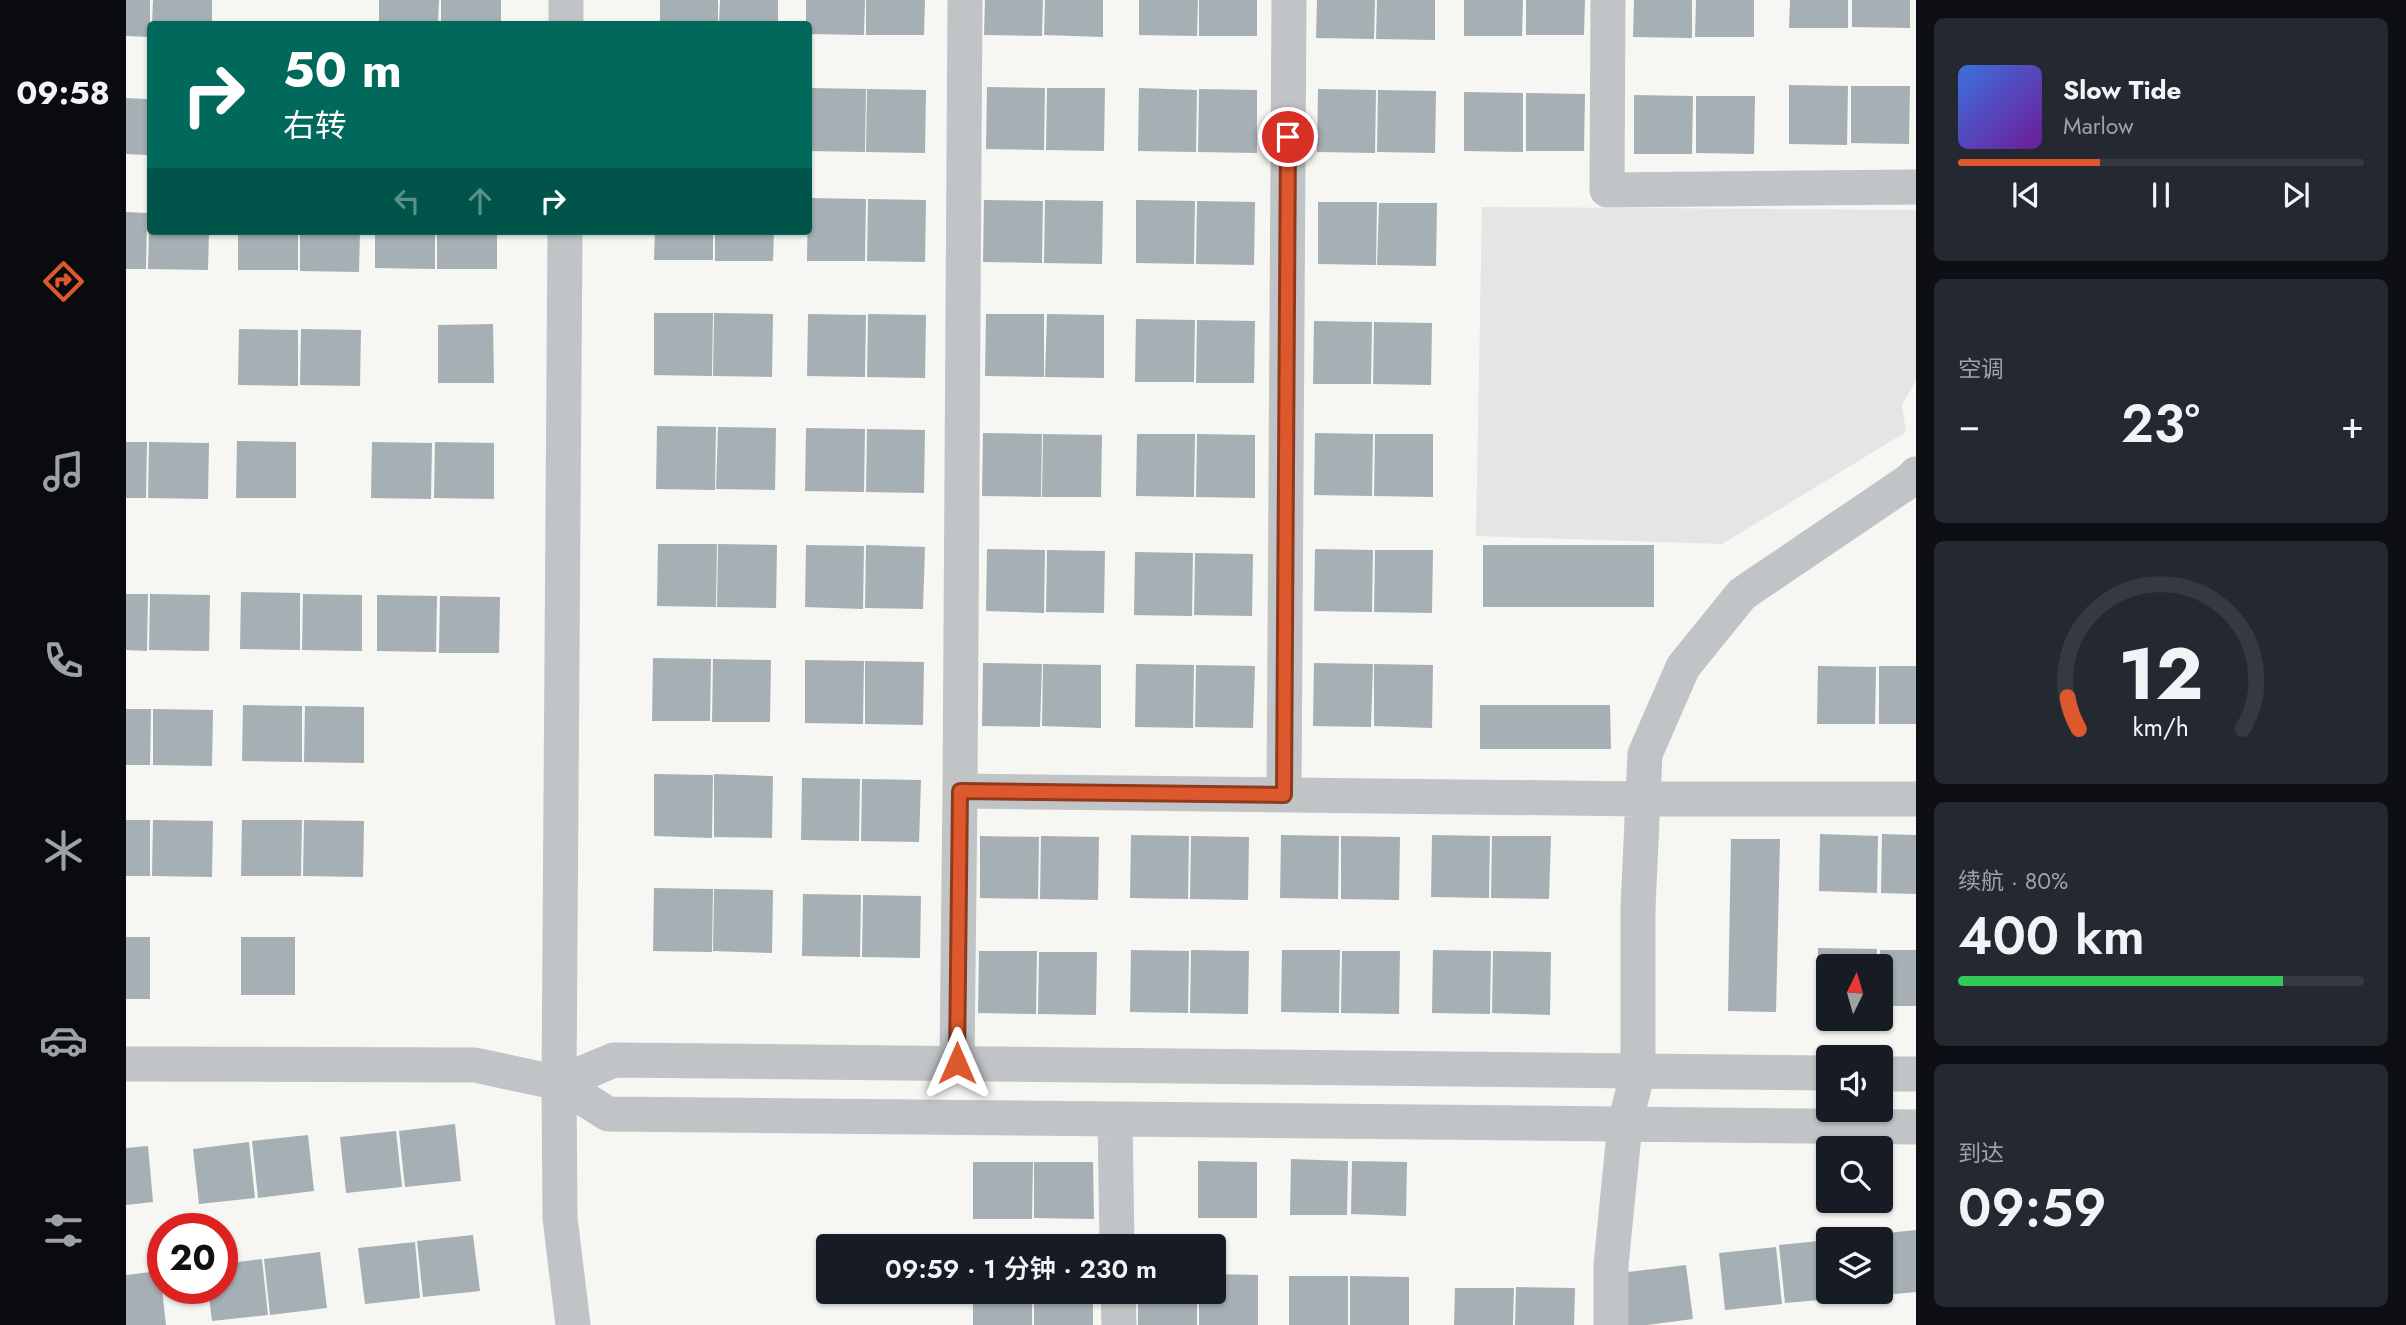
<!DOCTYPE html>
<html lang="zh">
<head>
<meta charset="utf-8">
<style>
  :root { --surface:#171b24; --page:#242831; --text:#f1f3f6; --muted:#9ea1a6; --line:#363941; --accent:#dd592d }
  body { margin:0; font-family:Jost,"Noto Sans SC",sans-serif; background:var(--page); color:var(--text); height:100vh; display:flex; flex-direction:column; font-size:26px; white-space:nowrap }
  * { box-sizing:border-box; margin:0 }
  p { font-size:23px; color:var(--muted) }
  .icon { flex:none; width:38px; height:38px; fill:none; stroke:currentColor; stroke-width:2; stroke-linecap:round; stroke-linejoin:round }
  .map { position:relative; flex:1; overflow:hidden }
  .side { display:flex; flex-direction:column; gap:18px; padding:18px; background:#0d0f14; width:490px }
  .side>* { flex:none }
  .guide { position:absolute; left:21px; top:21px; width:665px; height:214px; border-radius:7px; box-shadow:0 2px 5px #0004; background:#00695c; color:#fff; overflow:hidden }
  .needle { width:46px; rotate:5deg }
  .buttons { position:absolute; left:1690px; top:954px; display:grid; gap:14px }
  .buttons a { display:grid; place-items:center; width:77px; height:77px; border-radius:7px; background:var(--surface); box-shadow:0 2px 5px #0004; font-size:35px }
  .speed { position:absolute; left:21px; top:1213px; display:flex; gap:14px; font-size:35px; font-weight:700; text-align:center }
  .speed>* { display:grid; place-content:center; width:91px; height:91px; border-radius:50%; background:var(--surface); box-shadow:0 2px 5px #0004; line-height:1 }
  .speed .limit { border:10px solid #d22; background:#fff; color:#111 }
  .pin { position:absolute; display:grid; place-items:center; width:60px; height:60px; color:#fff; margin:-30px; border:4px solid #fff; border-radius:50%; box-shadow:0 2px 7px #0007 }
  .me { position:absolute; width:77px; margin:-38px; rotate:0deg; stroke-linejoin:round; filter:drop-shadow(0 0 5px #0008) }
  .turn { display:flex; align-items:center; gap:24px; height:147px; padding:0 21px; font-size:32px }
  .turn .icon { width:91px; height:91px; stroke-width:2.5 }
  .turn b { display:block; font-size:49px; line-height:60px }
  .lanes { display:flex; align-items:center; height:66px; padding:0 21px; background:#0003; justify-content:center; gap:35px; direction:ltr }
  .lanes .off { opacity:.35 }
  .big { font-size:52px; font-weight:600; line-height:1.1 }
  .side .card { flex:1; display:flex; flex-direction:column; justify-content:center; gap:10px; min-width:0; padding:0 24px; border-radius:10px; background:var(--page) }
  .side .dial { align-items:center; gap:0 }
  .dial svg { height:182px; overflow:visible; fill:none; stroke:var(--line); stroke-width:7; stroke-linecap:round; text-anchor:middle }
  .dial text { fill:var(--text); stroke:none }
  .song { display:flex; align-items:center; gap:21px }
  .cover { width:84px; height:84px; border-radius:10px; background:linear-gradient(135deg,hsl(220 70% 55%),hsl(280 70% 35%)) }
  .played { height:7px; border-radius:4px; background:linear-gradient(90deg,var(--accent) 35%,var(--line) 35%) }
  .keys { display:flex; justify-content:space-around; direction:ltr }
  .heat { display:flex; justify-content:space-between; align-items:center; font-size:38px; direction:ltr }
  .charge { height:10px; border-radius:5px; background:linear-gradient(90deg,#34c759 80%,var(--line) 0) }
  .trip { position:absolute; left:690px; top:1234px; width:410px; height:70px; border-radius:7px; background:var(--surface); box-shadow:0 2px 5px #0004; font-weight:600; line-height:70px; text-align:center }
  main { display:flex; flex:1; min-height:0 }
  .menu { display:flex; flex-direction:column; width:126px; justify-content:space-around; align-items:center; background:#090b0e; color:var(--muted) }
  .menu .icon { width:49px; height:49px }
  .menu .selected { color:var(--accent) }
  .menu b { font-size:32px; color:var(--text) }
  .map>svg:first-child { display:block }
  .built { fill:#e4e5e4 }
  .building { fill:#a6afb4 }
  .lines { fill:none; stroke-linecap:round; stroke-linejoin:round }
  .minor { stroke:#c0c4c7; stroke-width:35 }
  .route-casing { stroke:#903a1d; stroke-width:18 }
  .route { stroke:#dd592d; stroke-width:12 }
</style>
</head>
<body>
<main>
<nav class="menu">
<b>09:58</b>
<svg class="icon selected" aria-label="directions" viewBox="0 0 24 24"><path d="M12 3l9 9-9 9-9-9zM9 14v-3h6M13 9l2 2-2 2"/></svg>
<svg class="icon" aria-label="music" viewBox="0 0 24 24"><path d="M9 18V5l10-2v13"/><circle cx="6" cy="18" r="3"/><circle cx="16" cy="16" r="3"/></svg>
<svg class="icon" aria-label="phone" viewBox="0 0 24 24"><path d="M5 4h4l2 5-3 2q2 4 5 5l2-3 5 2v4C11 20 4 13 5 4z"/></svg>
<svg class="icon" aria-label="climate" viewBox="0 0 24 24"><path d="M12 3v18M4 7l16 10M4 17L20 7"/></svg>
<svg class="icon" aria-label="car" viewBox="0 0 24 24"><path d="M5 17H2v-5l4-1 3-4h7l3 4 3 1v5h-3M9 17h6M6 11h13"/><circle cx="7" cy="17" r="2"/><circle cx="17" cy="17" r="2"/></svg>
<svg class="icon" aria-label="filters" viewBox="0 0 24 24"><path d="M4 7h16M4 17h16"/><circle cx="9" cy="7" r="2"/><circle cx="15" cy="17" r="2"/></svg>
</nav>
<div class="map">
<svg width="1790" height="1325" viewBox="0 0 1790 1325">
  <rect width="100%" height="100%" fill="#f6f6f3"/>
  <path class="built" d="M1356,207L1790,210V380L1776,405L1780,432L1596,544L1350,536Z"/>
  <path class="building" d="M0,0H24V37L0,36Z
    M27,0H86V24H26Z
    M253,0H313L312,24H253Z
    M315,0H375V24H315Z
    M534,0H592V24H534Z
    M594,0H652V24H593Z
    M680,0H739L738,35L682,34V24H680Z
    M740,0H799L798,35H740Z
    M859,0H917L916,36L858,35Z
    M919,0H977V37L918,35Z
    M1013,0H1072L1071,36L1013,35Z
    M1073,0H1131V36H1073Z
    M1191,0H1249L1248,39L1190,38Z
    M1251,0H1309V40L1250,39Z
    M1338,0H1397L1396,36H1338Z
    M1400,0H1459L1458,35H1400Z
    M1508,0H1566V38L1507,37Z
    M1570,0H1628V37H1569Z
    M1664,0H1722V28H1663Z
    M1726,0H1784V28L1726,27Z
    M1663,85L1722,86L1721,145L1663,144Z
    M1725,86H1784L1783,144L1725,143Z
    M861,87L919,88L918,150L860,149Z
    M682,88L740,89L739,152L682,151Z
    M921,88H979L978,151L920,150Z
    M1013,88L1071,90L1070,152L1012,151Z
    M741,89L800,90L799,153L740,152Z
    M1073,89L1131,90V153L1072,152Z
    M1192,89L1250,90L1249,153L1191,152Z
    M1252,90L1310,91L1309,153L1251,152Z
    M1338,92L1397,93V152L1338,151Z
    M1400,93L1459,94L1458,151H1400Z
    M1508,95L1567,96L1566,154H1508Z
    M1570,96H1629L1628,154L1570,153Z
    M0,98L21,99V155L0,154Z
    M682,198L740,199L739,261H681Z
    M742,199L800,200L799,262L741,261Z
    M858,200L917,201L916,263L857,262Z
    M919,200L977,201L976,264L918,263Z
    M1010,200L1069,201L1068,264L1010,263Z
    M1071,201L1129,202L1128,265L1070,264Z
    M1192,202H1251L1250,265L1192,264Z
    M1253,203H1311L1310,266L1251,265Z
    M0,212L21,213L20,269H0Z
    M23,231H83L82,270L22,269Z
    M112,231H172V270H112Z
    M174,231H234L233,272L174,271Z
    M249,231H309V269L249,268Z
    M311,231H371V269H311Z
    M529,231H587V260H528Z
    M589,231H648L647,261H589Z
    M528,313H587L586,376L528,375Z
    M588,313L647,314L646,377L587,376Z
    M682,314L740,315L739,377L681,376Z
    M742,314L800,315L799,378L741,377Z
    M860,314H918V377L859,376Z
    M921,314L978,315V378L919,377Z
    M1010,319L1069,320L1068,382H1009Z
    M1071,320L1129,321L1128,383H1070Z
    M1188,321L1246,322L1245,384H1187Z
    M1248,322L1306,323L1305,385L1247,384Z
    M367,324L368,383H312V325Z
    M113,329L172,330V386L112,385Z
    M175,329L235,330L234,386L174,385Z
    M531,426L590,427L589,490L530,489Z
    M592,427L650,428L649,490L590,489Z
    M680,428L739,429L738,492L679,491Z
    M741,429L799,430L798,493L740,492Z
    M857,433L916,434L915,497L856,496Z
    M1189,433L1247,434L1246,496L1188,495Z
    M917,434L976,435L975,497H916Z
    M1011,434H1069L1068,497L1010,496Z
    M1071,434L1129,435V498L1070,497Z
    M1249,434H1307V497L1248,496Z
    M111,441L170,442V498H110Z
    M0,442H21L20,498H0Z
    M23,442L83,443L82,499L22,498Z
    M246,442L306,443L305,499L245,498Z
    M309,442L368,443V499L308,498Z
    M532,544H591L590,607L531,606Z
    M592,544L651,545L650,608L591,607Z
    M680,545L738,546L737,609L679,607Z
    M740,545L799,547L797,609L739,608Z
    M1357,545H1528V607H1357Z
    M861,549L919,550L918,613L860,611Z
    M1189,549L1247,550L1246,612L1188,611Z
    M921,550L979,551L978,613L920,612Z
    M1249,550H1307L1306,613L1248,612Z
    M1009,552L1067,553L1066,616L1008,615Z
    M1069,553L1127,554L1126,616L1068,615Z
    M115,592L174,593V650L114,649Z
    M0,594H22L21,651L0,650Z
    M24,594L84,595L83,651L23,650Z
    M177,594L236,595V651L176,650Z
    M251,595L311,596L310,652L251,651Z
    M314,596L374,597L373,653H313Z
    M527,658L585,659L584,721H526Z
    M587,659L645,660L644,722H586Z
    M679,660L738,661L737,724L679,723Z
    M739,661L798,662L797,725L739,724Z
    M857,663L916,664L914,727L856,726Z
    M1188,663L1247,664L1245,727L1187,726Z
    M917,664L975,665V728L916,726Z
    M1010,664L1068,665L1067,728L1009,727Z
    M1248,664L1307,665L1306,728L1248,726Z
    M1070,665L1129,666L1127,728L1069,727Z
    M1692,666L1750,667L1749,724H1691Z
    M1753,666H1790V724H1753Z
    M117,705L176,706V762L116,761Z
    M1354,705H1484L1485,749H1354Z
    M179,706L238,707V763L178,762Z
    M0,709H25L24,765H0Z
    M27,709L87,710L86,766L27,765Z
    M528,774L587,775L586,838L528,836Z
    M588,774L647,776L646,838L588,837Z
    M676,778L734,779L733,841L675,840Z
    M736,779L795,780L793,842L735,841Z
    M0,820H24V876H0Z
    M27,820L87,821L86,877L26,876Z
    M116,820H176L175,876H115Z
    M178,820L238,821L237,877L177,876Z
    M1694,834L1752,836L1751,893L1693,891Z
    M1756,834L1790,835V894L1755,893Z
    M1005,835L1063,836L1062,899L1004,898Z
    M1155,835L1213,836L1212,899L1154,898Z
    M1306,835L1364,836L1363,898L1305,897Z
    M854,836L913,837L912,899L854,898Z
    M915,836L973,837L972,900L914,899Z
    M1065,836L1123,837L1122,900L1064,899Z
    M1215,836L1274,837L1273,900L1215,899Z
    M1366,836H1425L1423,899L1365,898Z
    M1605,839H1654L1650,1012L1602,1011Z
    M528,888L587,889L586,952L527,951Z
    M588,889L647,890L646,953L587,951Z
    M677,894L735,895L734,957L676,956Z
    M737,895L795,896L794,958L736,957Z
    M0,937H24V999H0Z
    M115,937H169V995H115Z
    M1692,948L1751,949L1750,966H1703V1004H1690Z
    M1005,950L1063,951L1062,1013L1004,1012Z
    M1065,950L1123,951L1122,1014L1064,1013Z
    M1156,950H1214L1213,1013L1155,1012Z
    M1307,950L1365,951L1364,1014L1306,1013Z
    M1754,950H1790V1006H1755Z
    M853,951H911L910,1014L852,1013Z
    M1216,951H1274L1273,1014L1215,1013Z
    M1367,951L1425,952L1424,1015L1366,1013Z
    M913,952H971L970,1015L912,1014Z
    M329,1124L335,1181L279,1187L273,1131Z
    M270,1131L276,1187L220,1193L214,1137Z
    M182,1135L188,1191L132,1198L126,1141Z
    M123,1142L129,1198L73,1204L67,1149Z
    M22,1146L27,1202L0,1205V1148Z
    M1165,1159L1222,1161L1221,1215H1164Z
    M1072,1161L1131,1162V1218H1072Z
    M1226,1161L1281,1162L1280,1216L1225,1214Z
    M847,1162H907L906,1219H847Z
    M908,1162H967L968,1219L908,1218Z
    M1790,1230V1292L1748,1296V1292H1755V1239H1742V1235Z
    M347,1235L354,1291L297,1297L291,1241Z
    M1703,1240V1292H1716L1717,1298L1659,1303L1653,1245Z
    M289,1242L294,1298L239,1304L232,1248Z
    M1650,1247L1656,1304L1599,1310L1593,1253Z
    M194,1252L201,1308L144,1315L138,1259Z
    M136,1259L142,1315L86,1321L82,1288H96V1264Z
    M1560,1265L1567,1319L1521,1325H1500L1494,1273Z
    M34,1271L40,1325H0V1275Z
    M1087,1274L1132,1275V1325H1073V1292H1087Z
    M1163,1276H1222V1325H1163Z
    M1224,1276L1283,1277V1325H1224Z
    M1390,1287L1449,1288L1448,1325H1389Z
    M1329,1288H1388L1387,1325H1328Z
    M847,1292H906V1325H847Z
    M908,1292H967V1325H908Z
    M1012,1292H1071V1325H1012Z"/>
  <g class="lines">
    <path class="minor" d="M839,0L834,791L1517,799H1790
      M1482,0L1481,190L1790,187
      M440,24V0
      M439,231L433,1083L434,1218L447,1325
      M1158,795L1163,0
      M831,1063L834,791
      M0,1064L349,1065L433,1083L482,1114L1790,1127
      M1755,1074H1790
      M433,1083L488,1060L1703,1073
      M989,1119L991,1246
      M992,1292L993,1325
      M1485,1325V1265L1499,1124L1512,1071V908L1519,754L1557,667L1616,594L1783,481L1790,474"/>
  </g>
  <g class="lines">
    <g class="route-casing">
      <path id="route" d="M831,1063L834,791L1158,795L1162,137"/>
    </g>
    <use href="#route" class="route"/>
  </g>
</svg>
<div class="buttons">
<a><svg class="needle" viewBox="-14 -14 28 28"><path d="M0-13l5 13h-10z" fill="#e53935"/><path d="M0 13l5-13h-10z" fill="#9ea1a6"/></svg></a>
<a><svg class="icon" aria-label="sound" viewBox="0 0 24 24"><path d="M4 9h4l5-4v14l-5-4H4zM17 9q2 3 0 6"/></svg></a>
<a><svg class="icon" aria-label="search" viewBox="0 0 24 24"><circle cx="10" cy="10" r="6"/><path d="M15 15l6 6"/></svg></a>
<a><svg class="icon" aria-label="layers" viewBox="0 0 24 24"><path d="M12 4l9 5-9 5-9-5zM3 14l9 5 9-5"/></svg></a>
</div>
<div class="speed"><div class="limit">20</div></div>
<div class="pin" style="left:1162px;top:137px;background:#d93025"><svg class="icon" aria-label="arrive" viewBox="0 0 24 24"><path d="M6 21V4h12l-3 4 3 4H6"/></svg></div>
<svg class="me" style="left:831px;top:1063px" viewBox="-20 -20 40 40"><path d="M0-17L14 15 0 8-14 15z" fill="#dd592d" stroke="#fff" stroke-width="4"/></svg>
<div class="trip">09:59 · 1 分钟 · 230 m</div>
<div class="guide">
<div class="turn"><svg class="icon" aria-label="right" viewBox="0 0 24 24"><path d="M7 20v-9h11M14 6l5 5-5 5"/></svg><div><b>50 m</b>右转</div></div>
<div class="lanes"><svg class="icon off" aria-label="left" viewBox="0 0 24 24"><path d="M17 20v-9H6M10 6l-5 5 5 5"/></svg><svg class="icon off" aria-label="ahead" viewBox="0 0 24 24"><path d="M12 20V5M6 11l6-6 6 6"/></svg><svg class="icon" aria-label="right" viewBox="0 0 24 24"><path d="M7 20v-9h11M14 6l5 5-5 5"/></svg></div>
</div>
</div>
<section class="side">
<div class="card">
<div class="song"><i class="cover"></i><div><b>Slow Tide</b><p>Marlow</p></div></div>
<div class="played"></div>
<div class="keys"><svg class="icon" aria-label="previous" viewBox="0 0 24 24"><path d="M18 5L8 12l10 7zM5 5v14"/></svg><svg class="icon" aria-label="pause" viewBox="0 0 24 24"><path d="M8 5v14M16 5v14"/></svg><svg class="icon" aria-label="next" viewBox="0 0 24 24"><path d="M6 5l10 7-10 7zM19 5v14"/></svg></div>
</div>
<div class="card"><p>空调</p>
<div class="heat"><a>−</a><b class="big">23°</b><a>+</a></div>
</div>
<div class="card dial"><svg viewBox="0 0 100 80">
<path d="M14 69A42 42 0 1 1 86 69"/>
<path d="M14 69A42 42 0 0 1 9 55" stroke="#dd592d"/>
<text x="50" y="56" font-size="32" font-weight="700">12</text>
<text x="50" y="72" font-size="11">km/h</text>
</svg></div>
<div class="card"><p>续航 · 80%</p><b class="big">400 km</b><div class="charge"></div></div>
<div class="card"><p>到达</p><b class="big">09:59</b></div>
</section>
</main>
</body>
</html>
